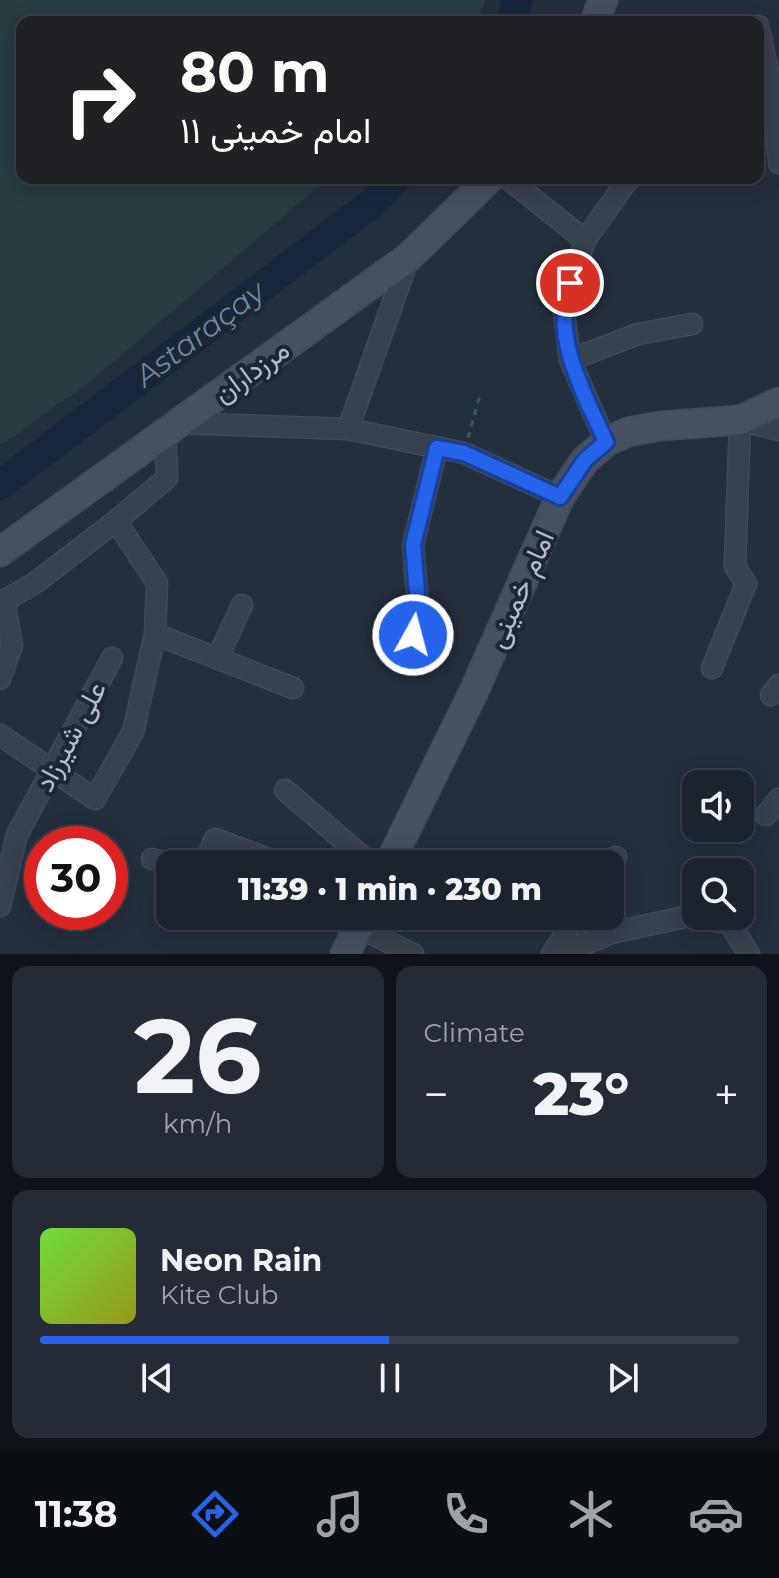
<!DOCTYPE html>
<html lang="en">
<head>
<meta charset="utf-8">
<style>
  :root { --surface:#1b232e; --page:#242b36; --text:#f1f3f6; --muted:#a0a4aa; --line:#39404a; --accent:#2563eb }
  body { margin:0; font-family:Montserrat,Vazirmatn,sans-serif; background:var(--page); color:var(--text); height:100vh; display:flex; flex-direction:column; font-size:30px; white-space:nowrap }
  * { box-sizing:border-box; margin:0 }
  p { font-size:26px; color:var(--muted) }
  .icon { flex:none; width:44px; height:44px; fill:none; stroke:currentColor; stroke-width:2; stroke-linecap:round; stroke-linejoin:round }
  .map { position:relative; height:954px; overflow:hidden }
  .panel { display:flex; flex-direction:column; gap:12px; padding:12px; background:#0f1319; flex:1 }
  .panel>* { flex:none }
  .banner { position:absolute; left:16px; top:16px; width:748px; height:168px; border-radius:16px; box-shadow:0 4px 20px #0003,0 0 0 2px var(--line); background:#202124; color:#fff; overflow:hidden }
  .tools { position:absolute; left:682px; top:770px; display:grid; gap:16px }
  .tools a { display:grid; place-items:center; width:72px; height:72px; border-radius:16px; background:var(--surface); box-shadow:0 4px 20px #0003,0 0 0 2px var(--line); font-size:40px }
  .speed { position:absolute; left:24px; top:826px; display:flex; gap:16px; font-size:40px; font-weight:700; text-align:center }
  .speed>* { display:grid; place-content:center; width:104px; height:104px; border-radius:50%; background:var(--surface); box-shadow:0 4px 20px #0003,0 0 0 2px var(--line); line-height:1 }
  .speed .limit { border:12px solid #d22; background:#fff; color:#111 }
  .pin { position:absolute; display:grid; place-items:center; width:68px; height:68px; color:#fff; margin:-34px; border:4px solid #fff; border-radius:50%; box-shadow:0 2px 8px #0007 }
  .me { position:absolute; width:88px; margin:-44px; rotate:7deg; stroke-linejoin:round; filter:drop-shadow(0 0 6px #0008) }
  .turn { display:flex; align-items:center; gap:28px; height:168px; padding:0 32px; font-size:36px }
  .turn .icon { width:104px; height:104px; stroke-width:2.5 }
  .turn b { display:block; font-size:56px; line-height:68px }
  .big { font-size:60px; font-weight:800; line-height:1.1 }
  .panel .widget { flex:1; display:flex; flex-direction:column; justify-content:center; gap:12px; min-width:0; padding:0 28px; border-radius:16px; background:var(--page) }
  .panel .dial { align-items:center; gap:0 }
  .dial b { font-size:104px; line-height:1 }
  .song { display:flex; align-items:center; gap:24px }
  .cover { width:96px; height:96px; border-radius:12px; background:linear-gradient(135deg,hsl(100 70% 55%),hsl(60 70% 35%)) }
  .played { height:8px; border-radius:4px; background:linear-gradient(90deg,var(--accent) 50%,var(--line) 50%) }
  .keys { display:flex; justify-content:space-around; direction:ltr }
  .heat { display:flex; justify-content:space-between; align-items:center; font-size:44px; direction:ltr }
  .panel .tiles { flex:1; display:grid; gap:12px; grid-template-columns:1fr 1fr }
  .widget:last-child { grid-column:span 2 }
  .trip { position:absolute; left:156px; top:850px; width:468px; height:80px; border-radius:16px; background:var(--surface); box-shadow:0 4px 20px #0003,0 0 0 2px var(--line); font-weight:800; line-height:80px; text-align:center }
  .tabs { display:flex; height:128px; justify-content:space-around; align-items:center; background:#0b0e12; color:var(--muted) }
  .tabs .icon { width:56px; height:56px }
  .tabs .current { color:var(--accent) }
  .tabs b { font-size:36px; color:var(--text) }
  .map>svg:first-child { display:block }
  .green { fill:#263c3f }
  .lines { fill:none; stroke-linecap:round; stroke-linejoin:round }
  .river { stroke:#17263c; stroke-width:30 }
  .street-casing { stroke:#414a57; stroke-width:23 }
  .secondary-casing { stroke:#414a57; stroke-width:31 }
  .path { stroke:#3f5557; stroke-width:3; stroke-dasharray:6 6; stroke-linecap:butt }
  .street { stroke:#38414e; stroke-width:20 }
  .secondary { stroke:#465061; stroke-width:28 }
  .route-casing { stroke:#184099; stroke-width:20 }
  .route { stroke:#2563eb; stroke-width:14 }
  .labels { text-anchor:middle; stroke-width:8; stroke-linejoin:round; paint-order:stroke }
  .street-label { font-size:28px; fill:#b4bcc9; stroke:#1d2633 }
  .water-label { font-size:30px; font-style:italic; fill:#6d86a8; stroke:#1d2633 }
</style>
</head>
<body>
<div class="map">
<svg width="779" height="954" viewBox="0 0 779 954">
  <rect width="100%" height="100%" fill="#242f3e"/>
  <path class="green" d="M0,0H486L476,22H22V178H328L91,381L0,446Z"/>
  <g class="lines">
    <path class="river" d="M510,22L518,0
      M0,485L375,201L396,178"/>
    <g class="street-casing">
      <path id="street" d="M758,26L774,97L779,163
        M507,178L585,240L563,304L570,360L606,442
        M585,240L627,181
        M570,360L638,334L692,324
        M180,423L348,429L464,453L560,497
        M348,429L409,257
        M155,634L293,688
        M413,635L418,604L413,545L437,448
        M218,657L242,605
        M712,668L746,584L735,566L740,420L779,430
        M0,679L12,645L4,601L35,583L116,521
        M771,695L779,685
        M0,735L95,799L133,732L155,634L157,583L116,521L167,478L165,432
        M285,790L371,864
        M766,815L779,799
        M152,859L170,864
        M204,864L215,839L282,864
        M610,865L616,857
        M0,906L17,835L112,658
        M358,927L413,954
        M552,954L577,916
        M562,954L611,933L689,916L730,924L749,954"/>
    </g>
    <g class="secondary-casing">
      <path id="secondary" d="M595,22L603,0
        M0,552L409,257L490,178
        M389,864L474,691L560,497L585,460L606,442L628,432L660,426L740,420L779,402
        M345,954L364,916"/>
    </g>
    <path class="path" d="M468,438L480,395"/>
    <use href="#street" class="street"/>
    <use href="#secondary" class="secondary"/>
  </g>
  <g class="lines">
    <g class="route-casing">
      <path id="route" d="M413,635L418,604L413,545L437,448L464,453L560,497L585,460L606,442C584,393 551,337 570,283"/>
    </g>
    <use href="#route" class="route"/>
  </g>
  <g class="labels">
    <g class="street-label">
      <text transform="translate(251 371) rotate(-36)" y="10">مرزداران</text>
      <text transform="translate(520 589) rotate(-66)" y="10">امام خمینی</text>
      <text transform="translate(70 736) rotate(-62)" y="10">علی شیرزاد</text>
    </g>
    <g class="water-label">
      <text transform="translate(200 334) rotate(-37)" y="10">Astaraçay</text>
    </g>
  </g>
</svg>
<div class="tools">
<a><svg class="icon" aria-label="sound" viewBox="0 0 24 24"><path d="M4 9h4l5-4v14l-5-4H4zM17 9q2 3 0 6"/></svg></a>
<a><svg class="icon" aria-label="search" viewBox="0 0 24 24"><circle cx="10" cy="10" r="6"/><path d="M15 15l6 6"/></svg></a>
</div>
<div class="speed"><div class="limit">30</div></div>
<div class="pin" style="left:570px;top:283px;background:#d93025"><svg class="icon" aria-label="arrive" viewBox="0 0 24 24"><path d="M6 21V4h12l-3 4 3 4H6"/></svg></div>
<svg class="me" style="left:413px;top:635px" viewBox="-20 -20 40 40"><circle r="17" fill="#2563eb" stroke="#fff" stroke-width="3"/><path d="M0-11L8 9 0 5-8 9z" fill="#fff"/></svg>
<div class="trip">11:39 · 1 min · 230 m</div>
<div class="banner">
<div class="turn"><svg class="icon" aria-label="right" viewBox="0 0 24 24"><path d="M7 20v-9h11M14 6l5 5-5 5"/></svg><div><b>80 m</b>امام خمینی ۱۱</div></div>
</div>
</div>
<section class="panel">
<div class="tiles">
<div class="widget dial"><b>26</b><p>km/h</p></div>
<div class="widget"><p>Climate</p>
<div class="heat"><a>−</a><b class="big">23°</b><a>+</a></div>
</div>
<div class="widget">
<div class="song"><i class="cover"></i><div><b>Neon Rain</b><p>Kite Club</p></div></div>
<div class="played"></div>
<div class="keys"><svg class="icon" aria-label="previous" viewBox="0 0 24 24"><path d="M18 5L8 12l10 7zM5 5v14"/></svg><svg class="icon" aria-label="pause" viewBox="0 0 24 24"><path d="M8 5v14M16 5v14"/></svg><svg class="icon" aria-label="next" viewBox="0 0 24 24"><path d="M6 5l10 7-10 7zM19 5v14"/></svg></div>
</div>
</div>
</section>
<nav class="tabs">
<b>11:38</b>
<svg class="icon current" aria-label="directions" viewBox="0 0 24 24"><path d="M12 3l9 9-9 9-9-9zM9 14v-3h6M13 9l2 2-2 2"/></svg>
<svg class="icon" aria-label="music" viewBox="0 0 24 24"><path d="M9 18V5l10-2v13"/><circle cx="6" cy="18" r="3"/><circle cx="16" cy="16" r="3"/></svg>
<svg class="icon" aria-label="phone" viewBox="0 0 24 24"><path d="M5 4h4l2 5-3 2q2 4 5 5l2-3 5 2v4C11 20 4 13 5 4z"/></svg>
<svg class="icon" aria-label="climate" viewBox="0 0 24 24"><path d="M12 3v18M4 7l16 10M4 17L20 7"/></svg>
<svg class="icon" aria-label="car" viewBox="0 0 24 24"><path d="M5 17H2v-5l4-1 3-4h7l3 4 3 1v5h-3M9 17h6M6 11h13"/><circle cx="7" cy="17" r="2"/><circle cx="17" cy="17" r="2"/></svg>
</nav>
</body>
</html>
